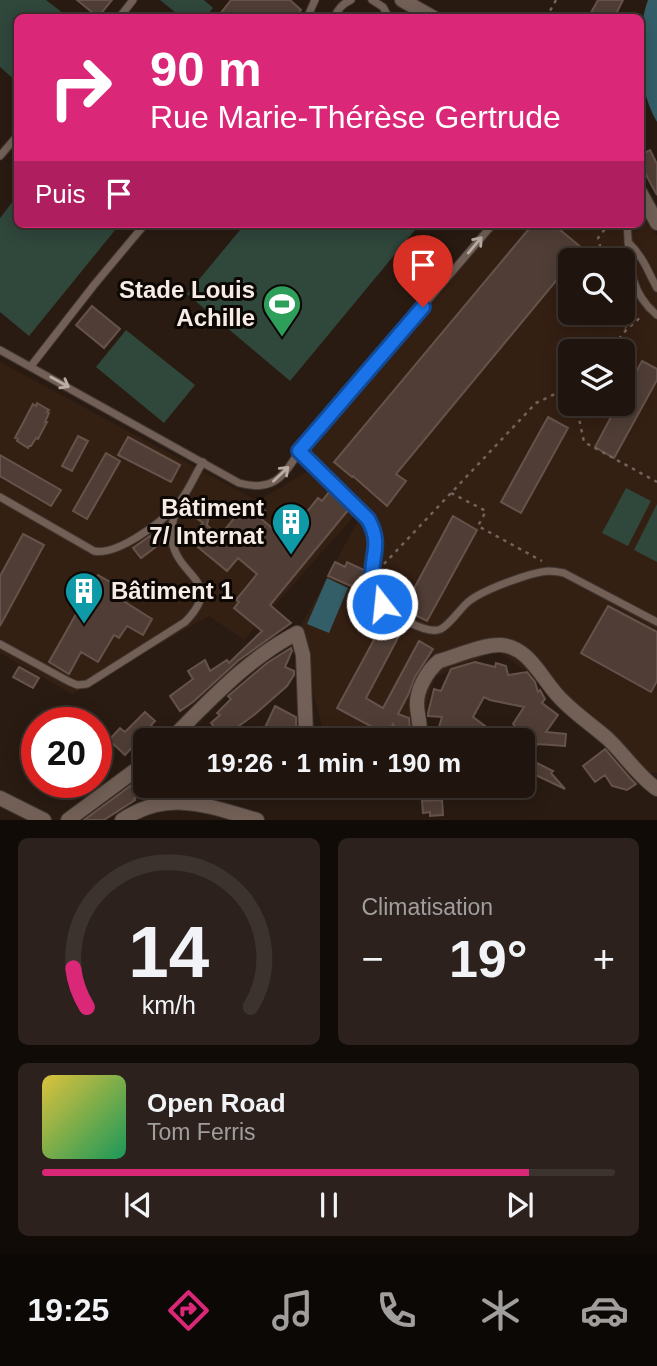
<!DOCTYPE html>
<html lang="fr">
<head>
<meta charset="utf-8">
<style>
  :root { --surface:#1f140e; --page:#2c211c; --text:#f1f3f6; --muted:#a19e9e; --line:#3c332e; --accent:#db2777 }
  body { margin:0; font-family:Arial,sans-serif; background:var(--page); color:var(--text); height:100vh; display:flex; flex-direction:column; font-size:26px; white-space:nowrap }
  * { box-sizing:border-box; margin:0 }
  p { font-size:23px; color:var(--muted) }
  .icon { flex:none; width:38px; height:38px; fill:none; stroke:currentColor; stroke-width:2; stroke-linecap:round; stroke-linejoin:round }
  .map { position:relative; height:820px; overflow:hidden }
  .drawer { display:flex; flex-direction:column; gap:18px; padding:18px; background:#110b08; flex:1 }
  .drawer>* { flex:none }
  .banner { position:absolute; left:14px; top:14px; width:630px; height:214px; border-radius:10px; box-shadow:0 4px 18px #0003,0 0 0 2px var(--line); background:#db2777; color:#fff; overflow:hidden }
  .controls { position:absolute; left:558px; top:248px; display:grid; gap:14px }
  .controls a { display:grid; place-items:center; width:77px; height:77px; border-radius:10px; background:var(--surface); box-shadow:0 4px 18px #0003,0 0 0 2px var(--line); font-size:35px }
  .speed { position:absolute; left:21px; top:707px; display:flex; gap:14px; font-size:35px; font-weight:700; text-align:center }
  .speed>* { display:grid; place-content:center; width:91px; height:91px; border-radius:50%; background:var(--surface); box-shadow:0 4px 18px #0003,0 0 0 2px var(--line); line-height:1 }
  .speed .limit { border:10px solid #d22; background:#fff; color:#111 }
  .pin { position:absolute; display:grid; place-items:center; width:60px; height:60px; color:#fff; margin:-72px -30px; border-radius:50% 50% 50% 0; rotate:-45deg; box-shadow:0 0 7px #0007 }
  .pin .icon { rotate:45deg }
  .me { position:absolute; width:77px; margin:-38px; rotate:344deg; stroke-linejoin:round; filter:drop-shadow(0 0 5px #0008) }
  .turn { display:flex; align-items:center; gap:24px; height:147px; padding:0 21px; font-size:32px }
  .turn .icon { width:91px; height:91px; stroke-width:2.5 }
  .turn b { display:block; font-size:49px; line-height:60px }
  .then { display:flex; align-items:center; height:66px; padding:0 21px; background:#0003; gap:14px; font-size:26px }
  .big { font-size:52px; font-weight:700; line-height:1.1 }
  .drawer .card { flex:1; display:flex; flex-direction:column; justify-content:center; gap:10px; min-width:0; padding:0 24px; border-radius:10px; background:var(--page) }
  .drawer .dial { align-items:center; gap:0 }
  .dial svg { height:182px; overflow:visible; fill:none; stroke:var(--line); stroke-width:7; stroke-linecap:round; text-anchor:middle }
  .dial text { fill:var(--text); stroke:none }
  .song { display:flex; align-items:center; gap:21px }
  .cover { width:84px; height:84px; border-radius:10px; background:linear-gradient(135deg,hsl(50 70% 55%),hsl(150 70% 35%)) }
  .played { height:7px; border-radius:4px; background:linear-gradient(90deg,var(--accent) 85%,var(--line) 85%) }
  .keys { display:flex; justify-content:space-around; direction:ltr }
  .heat { display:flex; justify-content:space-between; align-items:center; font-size:38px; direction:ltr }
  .drawer .tiles { flex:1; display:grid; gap:18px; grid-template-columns:1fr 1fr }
  .card:last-child { grid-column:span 2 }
  .trip { position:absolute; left:133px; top:728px; width:402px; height:70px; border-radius:10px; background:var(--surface); box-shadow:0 4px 18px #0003,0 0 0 2px var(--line); font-weight:700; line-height:70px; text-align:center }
  .menu { display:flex; height:112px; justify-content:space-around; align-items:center; background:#0c0806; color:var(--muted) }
  .menu .icon { width:49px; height:49px }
  .menu .selected { color:var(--accent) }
  .menu b { font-size:32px; color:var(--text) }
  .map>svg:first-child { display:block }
  .built { fill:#341f13; fill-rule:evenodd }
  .green { fill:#30473c }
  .water { fill:#335e68 }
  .building { fill:#503e36; stroke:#65534b; stroke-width:2 }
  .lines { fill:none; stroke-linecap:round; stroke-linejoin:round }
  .lane-casing { stroke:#433833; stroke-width:9 }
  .street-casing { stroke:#433833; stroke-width:16 }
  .path { stroke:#71645c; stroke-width:2.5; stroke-dasharray:3.5 5; stroke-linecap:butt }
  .lane { stroke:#726056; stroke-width:7 }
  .street { stroke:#726056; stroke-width:14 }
  .oneway { stroke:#bbaca5 }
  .route-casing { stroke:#114b97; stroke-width:18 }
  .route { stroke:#1a73e8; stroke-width:12 }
  .labels { text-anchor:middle; stroke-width:6; stroke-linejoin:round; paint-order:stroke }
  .poi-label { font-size:24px; font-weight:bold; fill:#f6ebe5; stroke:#0d0704; text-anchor:end }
</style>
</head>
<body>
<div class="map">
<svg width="657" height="820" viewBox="0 0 657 820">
  <rect width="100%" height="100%" fill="#291b12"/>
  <path class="built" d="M642,213L657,236V773L647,772L556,691L497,651L435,677L417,740H344L325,736L297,633L365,508L303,447L496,224H640L641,214ZM570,261H623V313H570ZM570,352H623V404H570Z
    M0,362L258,501L306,472L355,515L244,640L209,616L72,694L0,653Z"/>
  <path class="green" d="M0,0H46L68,17L18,18L17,82L0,67Z
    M160,0H204L213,8L205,17H181Z
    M17,196L18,224H120L29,336L0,312V218Z
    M245,224H420L290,381L187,294Z
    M126,330L195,385L164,423L96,367Z
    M626,488L651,501L628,546L602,533Z
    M657,504V562L634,550Z"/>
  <path class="water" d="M648,0H657V122C637,87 635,37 648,0Z
    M327,578L348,588L329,633L307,624Z"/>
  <path class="building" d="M77,0H112L98,17Z
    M231,0H290L301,10L295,18H217Z
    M598,0H623L614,18H588Z
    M650,150L657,164V195L640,164V155Z
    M533,224H553L583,249L573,261H570V264L396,474L406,481L387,506L353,476L352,477L334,462Z
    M92,306L120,329L104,348L76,325Z
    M642,361L657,369V380L614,458L595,447L618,404H623V395Z
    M37,403L49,410L47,412L49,413L45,422H47L38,439L36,438L31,446H29L28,448L17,441L18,439L15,438L33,404L36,406Z
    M548,417L568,428L521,513L501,502Z
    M78,436L88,441L72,471L62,466Z
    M128,437L180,465L171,482L118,455Z
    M106,453L120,461L87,519L73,511Z
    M0,455L61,490L51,506L0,476Z
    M329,492L349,509L270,605L291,623L239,660L193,702L180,711L170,696L193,679L188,671L205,660L210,671L227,660L229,663L262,631L234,608L239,602L236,600L257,574L238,558L227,571L188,539L203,523L191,514L204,497L212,504L207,525L219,537L248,501L265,511L259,517L285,539L318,498L322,501Z
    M453,516L477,530L427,621L403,609Z
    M23,534L44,545L0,626V576Z
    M150,536L157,546L141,558L133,548Z
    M335,562L345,567L347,562L366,571L358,589L328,576Z
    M98,575L119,587L114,595L152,619L143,635L127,626L119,638L114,635L98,662L81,652L69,674L49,662Z
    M608,606L657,632V681L651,692L581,653Z
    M383,623L401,632L366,698L383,708L419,641L433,649L415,677L408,695L398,714L409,718L410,731L409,739L406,740H400L393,724L387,735L337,708Z
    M291,648L292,651L285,667L294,671V675L287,686L254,715L228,734L223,728L218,732L211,723L220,715L217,713L231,699L228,696L267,663Z
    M475,662L495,667L496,663L506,666L508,675L527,672L535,682L538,692L540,690L545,699L542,703L558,715L546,732L566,734L565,746L537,744L532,758L523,755V737L519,734L518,730L513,724L524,707L490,700L484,697L473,717L504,740H435L442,717L428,716V713L434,689L441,691L451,669Z
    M19,667L39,678L33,688L13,677Z
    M275,706L296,717V726L288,740H269L261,736Z
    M145,712L155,721L151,725L156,731L147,739L145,737L139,743L137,742L125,755L109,740L120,728L125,732Z
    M605,749L630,778L636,784L627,790L612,786L605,775L595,782L583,766Z
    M529,759L553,771L551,773L565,789L523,769Z
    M145,775V790L134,799L135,800L104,820H84Z
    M442,800L443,815L430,816V812L423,813L422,801Z"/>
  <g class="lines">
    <g class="lane-casing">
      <path id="lane" d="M372,0L383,7L389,18
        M119,18L133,0
        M307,18L315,0
        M334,18C338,9 342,4 351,0
        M0,156L18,135
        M627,224C630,259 627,291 657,315
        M628,242C644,258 647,270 657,288
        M0,350L239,483C271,492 284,478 299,451L493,224
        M31,366L94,285L145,224
        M299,451L368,519C372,527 376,535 376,544C377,567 366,579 381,601C388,613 428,636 441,629C451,623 459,610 468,602C482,590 529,573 548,571C553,571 559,572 564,573L657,622
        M0,497L94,551C117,556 162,522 177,505C188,493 194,476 203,462
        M0,644L68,681L77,685L87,684L185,622C225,581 179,579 172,541C170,527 174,516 179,503"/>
    </g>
    <g class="street-casing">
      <path id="street" d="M402,0L434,18
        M640,192L657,223
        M170,740C209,701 247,659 297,633L303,655L306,735L307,740
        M418,740C422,728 418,719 417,706C416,690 427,671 439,661C457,656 483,644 501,645C531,647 543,683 563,701C577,715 593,726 608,739C625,755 638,776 657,789
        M0,798L44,820
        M68,820L145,763
        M122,820C169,789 208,806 257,820"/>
    </g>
    <path class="path" d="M546,18L556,0
      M603,224L601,226L605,229L598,238L604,261
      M618,313L620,323L626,328
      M608,352L627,329L642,316
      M576,404L584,442L657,482
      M451,493L486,511L478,526L542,561
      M384,564L536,403L570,387"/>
    <use href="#lane" class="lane"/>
    <use href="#street" class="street"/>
  </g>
  <defs><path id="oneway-shaft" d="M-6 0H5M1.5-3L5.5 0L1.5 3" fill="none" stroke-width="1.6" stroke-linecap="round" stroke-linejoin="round" transform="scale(1.75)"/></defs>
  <g class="oneway">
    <use href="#oneway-shaft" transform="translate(475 245) rotate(-50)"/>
    <use href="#oneway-shaft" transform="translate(60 382) rotate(29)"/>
    <use href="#oneway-shaft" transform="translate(281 474) rotate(-44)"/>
  </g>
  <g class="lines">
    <g class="route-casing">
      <path id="route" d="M382,604C379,598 374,591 373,584C368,559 384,547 368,519L299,451L423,307"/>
    </g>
    <use href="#route" class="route"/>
  </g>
  <defs>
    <g id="stadium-pin" transform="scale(2.0125)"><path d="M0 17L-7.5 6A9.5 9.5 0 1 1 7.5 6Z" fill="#2e9e5b" stroke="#0d0704"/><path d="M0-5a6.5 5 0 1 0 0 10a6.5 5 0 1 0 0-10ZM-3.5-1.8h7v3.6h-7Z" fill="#fff"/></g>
    <g id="building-pin" transform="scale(2.0125)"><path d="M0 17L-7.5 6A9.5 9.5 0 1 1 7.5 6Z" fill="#0f9aa8" stroke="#0d0704"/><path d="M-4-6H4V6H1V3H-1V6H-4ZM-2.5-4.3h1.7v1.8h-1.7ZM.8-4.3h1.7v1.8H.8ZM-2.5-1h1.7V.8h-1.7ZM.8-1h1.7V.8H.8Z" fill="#fff"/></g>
  </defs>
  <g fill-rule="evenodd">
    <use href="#stadium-pin" x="282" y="304"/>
    <use href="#building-pin" x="291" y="522"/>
    <use href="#building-pin" x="84" y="591"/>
  </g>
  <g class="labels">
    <g class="poi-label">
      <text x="255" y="298">Stade Louis<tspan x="255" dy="28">Achille</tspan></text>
      <text x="264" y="516">Bâtiment<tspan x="264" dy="28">7/ Internat</tspan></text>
      <text x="111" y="599" text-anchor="start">Bâtiment 1</text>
    </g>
  </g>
</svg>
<div class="controls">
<a><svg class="icon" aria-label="search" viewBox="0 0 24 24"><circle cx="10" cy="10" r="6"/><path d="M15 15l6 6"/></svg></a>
<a><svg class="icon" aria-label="layers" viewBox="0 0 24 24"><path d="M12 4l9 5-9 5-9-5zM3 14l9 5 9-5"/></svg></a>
</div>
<div class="speed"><div class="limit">20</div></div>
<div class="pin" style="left:423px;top:307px;background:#d93025"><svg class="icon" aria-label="arrive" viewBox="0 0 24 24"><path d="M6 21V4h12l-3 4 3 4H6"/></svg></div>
<svg class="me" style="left:382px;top:604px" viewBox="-20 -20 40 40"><circle r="17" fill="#1a73e8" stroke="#fff" stroke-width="3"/><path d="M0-11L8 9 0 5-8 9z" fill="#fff"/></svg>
<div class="trip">19:26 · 1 min · 190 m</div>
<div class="banner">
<div class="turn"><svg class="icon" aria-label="right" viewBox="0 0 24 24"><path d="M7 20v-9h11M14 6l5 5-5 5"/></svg><div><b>90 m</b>Rue Marie-Thérèse Gertrude</div></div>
<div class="then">Puis<svg class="icon" aria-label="arrive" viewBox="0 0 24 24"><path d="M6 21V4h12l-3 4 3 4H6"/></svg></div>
</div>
</div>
<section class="drawer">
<div class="tiles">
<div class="card dial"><svg viewBox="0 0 100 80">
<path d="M14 69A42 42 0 1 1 86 69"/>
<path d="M14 69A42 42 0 0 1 8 52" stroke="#db2777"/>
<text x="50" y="56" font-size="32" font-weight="700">14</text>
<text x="50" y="72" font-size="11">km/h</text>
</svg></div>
<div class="card"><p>Climatisation</p>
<div class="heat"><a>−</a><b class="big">19°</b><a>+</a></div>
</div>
<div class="card">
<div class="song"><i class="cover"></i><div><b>Open Road</b><p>Tom Ferris</p></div></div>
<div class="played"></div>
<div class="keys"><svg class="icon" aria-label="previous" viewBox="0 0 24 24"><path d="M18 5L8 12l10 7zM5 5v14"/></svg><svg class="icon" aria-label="pause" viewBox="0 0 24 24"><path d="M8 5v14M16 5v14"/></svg><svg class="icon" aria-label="next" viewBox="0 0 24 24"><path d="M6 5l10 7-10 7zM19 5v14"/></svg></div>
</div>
</div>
</section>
<nav class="menu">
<b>19:25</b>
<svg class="icon selected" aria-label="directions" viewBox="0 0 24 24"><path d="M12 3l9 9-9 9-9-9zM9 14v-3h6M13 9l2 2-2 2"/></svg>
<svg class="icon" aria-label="music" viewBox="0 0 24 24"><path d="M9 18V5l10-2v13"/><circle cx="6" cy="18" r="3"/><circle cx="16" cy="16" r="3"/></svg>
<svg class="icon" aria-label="phone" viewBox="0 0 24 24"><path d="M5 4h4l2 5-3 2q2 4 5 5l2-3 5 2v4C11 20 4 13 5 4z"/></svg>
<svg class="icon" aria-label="climate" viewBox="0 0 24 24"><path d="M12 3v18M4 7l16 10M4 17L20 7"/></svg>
<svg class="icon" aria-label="car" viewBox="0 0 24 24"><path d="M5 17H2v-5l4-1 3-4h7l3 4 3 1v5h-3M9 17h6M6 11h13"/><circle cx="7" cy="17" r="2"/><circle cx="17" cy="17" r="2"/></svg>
</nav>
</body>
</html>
